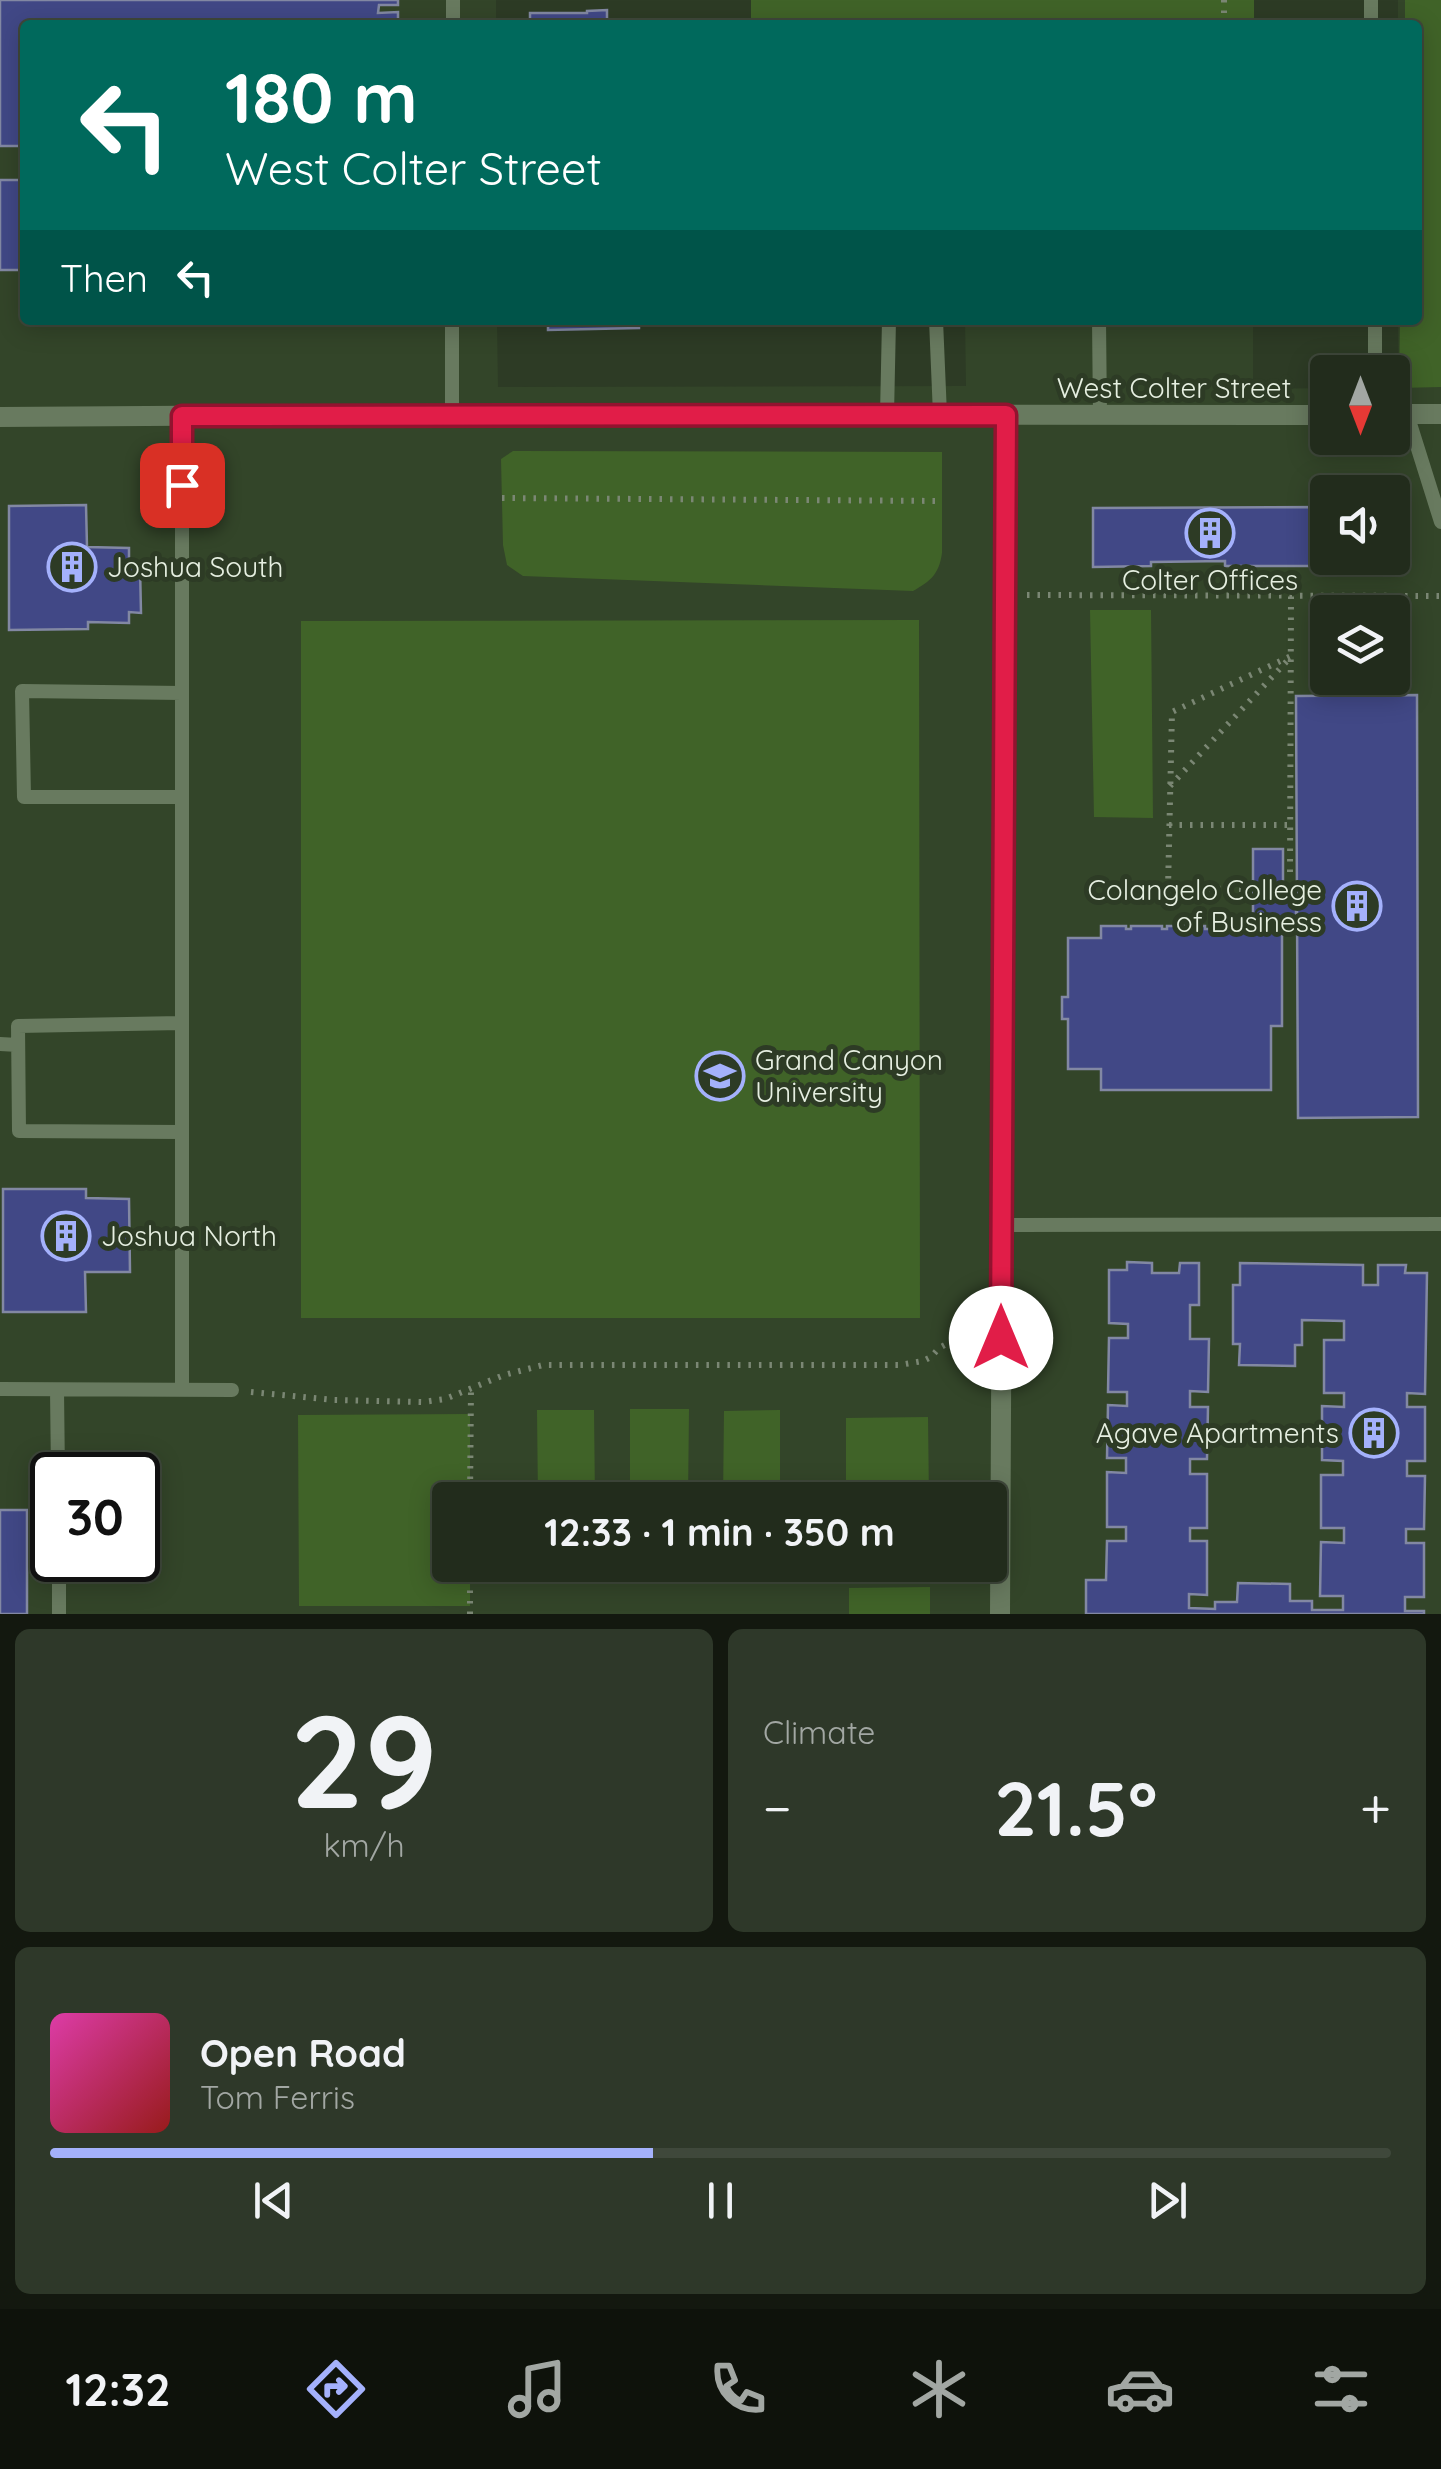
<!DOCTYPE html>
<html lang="en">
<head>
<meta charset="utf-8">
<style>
  :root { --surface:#222c1c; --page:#2e3829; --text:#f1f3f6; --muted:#a2a7a3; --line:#3f483b; --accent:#a4b1fc }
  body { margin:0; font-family:Quicksand,sans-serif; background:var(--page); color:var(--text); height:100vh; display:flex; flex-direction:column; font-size:38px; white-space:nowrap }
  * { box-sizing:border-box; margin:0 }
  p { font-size:32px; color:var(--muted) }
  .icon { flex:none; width:55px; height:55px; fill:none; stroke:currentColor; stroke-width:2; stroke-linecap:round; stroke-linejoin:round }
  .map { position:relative; height:1614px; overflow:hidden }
  .drawer { display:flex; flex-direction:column; gap:15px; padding:15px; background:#13180f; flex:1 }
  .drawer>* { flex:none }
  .top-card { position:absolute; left:20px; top:20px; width:1402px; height:305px; border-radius:10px; box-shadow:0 5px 25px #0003,0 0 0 2px var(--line); background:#00695c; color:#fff; overflow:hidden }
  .needle { width:65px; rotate:180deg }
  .fabs { position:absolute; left:1310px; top:355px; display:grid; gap:20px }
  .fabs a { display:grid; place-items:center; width:100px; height:100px; border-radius:10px; background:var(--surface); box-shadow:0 5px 25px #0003,0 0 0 2px var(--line); font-size:50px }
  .speed { position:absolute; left:30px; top:1452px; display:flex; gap:20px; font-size:50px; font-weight:700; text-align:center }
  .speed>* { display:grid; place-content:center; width:130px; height:130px; border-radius:50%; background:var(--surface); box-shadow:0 5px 25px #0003,0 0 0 2px var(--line); line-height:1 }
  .speed .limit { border:5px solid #111; border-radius:15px; background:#fff; color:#111 }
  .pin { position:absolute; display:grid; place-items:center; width:85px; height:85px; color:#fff; margin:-42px; border-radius:20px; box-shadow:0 5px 15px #0006 }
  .me { position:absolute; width:110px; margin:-55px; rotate:0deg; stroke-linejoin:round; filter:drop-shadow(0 0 8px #0008) }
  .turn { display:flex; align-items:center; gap:35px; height:210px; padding:0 40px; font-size:45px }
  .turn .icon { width:130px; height:130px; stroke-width:2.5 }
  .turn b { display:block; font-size:70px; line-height:85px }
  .then { display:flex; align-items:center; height:95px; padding:0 40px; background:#0003; gap:20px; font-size:38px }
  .big { font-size:75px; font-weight:700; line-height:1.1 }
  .drawer .tile { flex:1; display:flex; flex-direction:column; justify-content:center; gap:15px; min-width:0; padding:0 35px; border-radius:15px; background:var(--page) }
  .drawer .dial { align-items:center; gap:0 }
  .dial b { font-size:130px; line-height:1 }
  .song { display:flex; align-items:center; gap:30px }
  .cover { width:120px; height:120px; border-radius:15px; background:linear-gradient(135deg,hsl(320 70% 55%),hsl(0 70% 35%)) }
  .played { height:10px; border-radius:5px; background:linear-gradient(90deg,var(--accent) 45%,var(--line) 45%) }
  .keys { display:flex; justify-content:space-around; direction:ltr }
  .heat { display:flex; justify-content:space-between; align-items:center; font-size:55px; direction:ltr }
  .drawer .tiles { flex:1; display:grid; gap:15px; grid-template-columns:1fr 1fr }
  .tile:last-child { grid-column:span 2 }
  .trip { position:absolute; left:432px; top:1482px; width:575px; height:100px; border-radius:10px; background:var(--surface); box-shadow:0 5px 25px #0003,0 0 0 2px var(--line); font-weight:700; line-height:100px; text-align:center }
  .tab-bar { display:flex; height:160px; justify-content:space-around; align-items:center; background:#0e120b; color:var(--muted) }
  .tab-bar .icon { width:70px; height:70px }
  .tab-bar .on { color:var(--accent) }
  .tab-bar b { font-size:45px; color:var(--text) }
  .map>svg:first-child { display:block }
  .built { fill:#334529; fill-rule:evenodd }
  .green { fill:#406328 }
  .building { fill:#414886; stroke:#8288a3; stroke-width:2.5 }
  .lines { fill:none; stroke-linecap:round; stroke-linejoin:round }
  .path { stroke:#7b8774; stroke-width:6; stroke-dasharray:2.5 8; stroke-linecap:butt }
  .lane { stroke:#687a5f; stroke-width:14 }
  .street { stroke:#687a5f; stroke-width:20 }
  .route-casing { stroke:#92132f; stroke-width:25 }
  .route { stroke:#e11d48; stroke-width:18 }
  .labels { text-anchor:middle; stroke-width:10; stroke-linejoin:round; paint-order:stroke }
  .street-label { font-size:28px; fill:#e6efe1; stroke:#2d3b25 }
  .poi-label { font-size:28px; fill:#e6efe1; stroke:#2d3b25; text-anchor:start }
</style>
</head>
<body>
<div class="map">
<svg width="1441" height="1614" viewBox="0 0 1441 1614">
  <rect width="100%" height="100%" fill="#2d3b25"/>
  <path class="built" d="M0,0H496V25H25V320H497L498,387L966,386L965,320H1253V389L1327,388L1328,438H1392L1393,388L1399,387L1398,320H1418V25H1398V0H1441V1614H0ZM1328,492H1392V558H1328ZM1328,612H1392V678H1328ZM52,1475H138V1560H52ZM450,1500H990V1565H450Z"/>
  <path class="green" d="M751,0H1254V25H751Z
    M1405,0H1441V387L1399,388L1400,320H1418V25H1405Z
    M513,451L942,452V553C939,574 931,581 913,591L523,576L507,565L503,545L501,459Z
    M1090,610H1151L1153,818L1094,817Z
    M919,620L920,1318H301V621Z
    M689,1409L688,1500H630V1409Z
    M537,1410H594L595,1500H538Z
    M780,1410V1500H723L724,1411Z
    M470,1414V1500H450V1565H470V1606H299L298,1415Z
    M928,1417L929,1500H846V1418Z
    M930,1587V1614H849V1588Z"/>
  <path class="building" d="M0,0H398V5H379L378,13L398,12V25H25V146H0Z
    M607,10V25H530V13H587V11Z
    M0,180H22V188H25V270H0Z
    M548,320H639V328L548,330Z
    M86,505L87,547L129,548V566L140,567L141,613L129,612V623L88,622V629L9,630V506Z
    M1328,507V558H1392V507H1399V566H1370V561H1310V566H1225V561L1151,562V566L1093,567V508Z
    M1417,695L1418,1117L1298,1118L1296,696Z
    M1253,849H1283V886H1296V920H1282V1026H1271V1090H1101V1069H1068V1019H1062V997H1068V938H1101V926H1126V929H1131V926H1162V929H1167V926H1205V929H1210V926H1241V929H1247V926H1253Z
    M3,1189H86V1198L129,1199L130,1272H85L86,1312H3Z
    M1127,1262L1152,1263V1273H1179L1180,1263H1199V1305H1190V1339H1209L1208,1392L1190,1391V1407H1208L1207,1459H1190V1474H1207V1528H1190V1541H1207V1595L1189,1594V1608L1215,1609V1602H1237L1238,1583L1290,1584V1601H1312V1610H1343V1596H1320L1321,1542L1344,1543V1528H1321V1475H1343V1461L1322,1460V1406L1344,1407V1393H1324V1340H1344V1321L1302,1320V1345H1295V1366L1239,1365L1240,1344H1233V1285H1240V1263L1363,1265V1285H1378V1265H1406L1405,1273H1427L1425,1394L1407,1393V1407H1425V1461H1407V1476H1425L1424,1529H1406V1543H1424V1597H1405V1611H1424V1614H1086V1580H1106L1107,1541H1126V1527H1107V1472L1126,1473V1458H1107L1108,1405L1127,1406V1392H1108L1109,1338H1128V1324L1109,1323V1270H1127Z
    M0,1510H27V1614H0Z"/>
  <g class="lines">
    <path class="path" d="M1224,0V25
      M502,498L942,501
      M1027,595L1441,596
      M1170,786L1287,661
      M1169,825H1290
      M1290,872L1291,596
      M1113,888L1248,889
      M1168,889L1172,712L1291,656
      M251,1392L334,1400L423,1402L445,1399L504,1375L543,1365H899L923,1361L931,1357L939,1348L952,1341L975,1339
      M470,1500L471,1388
      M470,1614V1565"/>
    <path class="lane" d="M1371,0V25
      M453,25V0
      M936,320L940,415
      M1099,320L1100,416
      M1375,320V372
      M452,414V320
      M1407,414L1441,522
      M887,415L889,320
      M182,693L22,691L24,797H182
      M181,1023L18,1026L19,1131L181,1132
      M0,1044L18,1045
      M1002,1225L1441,1224
      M0,1389L232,1390
      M57,1390L58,1475
      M182,1390V416
      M59,1560V1614"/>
    <path class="street" d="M1392,414H1441
      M0,417L452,414L1328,415
      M1000,1614L1006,415"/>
  </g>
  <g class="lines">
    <g class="route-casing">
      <path id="route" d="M182,485V416L1006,415L1001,1338"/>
    </g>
    <use href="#route" class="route"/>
  </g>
  <defs>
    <g id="building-ring" transform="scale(2.5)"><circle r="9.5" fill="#2d3b25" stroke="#a4b1fc" stroke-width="1.5"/><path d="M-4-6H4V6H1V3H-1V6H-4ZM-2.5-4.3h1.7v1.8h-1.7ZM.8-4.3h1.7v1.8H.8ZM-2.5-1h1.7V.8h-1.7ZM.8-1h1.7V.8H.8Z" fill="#a4b1fc"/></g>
    <g id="university-ring" transform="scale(2.5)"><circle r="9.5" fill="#2d3b25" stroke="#a4b1fc" stroke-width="1.5"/><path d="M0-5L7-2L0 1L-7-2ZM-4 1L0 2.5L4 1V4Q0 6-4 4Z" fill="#a4b1fc"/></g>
  </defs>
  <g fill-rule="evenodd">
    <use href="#building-ring" x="1210" y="533"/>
    <use href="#building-ring" x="72" y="567"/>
    <use href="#building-ring" x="1357" y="906"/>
    <use href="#university-ring" x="720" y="1076"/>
    <use href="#building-ring" x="66" y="1236"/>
    <use href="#building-ring" x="1374" y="1433"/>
  </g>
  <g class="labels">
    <g class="street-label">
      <text x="1174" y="398">West Colter Street</text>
    </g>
    <g class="poi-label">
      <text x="107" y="577">Joshua South</text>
      <text x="1210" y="590" text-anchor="middle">Colter Offices</text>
      <text x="1322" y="900" text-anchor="end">Colangelo College<tspan x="1322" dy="32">of Business</tspan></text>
      <text x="755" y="1070">Grand Canyon<tspan x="755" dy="32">University</tspan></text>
      <text x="101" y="1246">Joshua North</text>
      <text x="1339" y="1443" text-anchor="end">Agave Apartments</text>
    </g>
  </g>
</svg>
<div class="fabs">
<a><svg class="needle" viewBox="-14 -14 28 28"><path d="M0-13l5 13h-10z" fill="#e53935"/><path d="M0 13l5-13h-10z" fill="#a2a7a3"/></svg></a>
<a><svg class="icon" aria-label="sound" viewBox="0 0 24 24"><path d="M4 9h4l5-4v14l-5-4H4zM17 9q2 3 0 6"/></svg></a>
<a><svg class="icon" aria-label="layers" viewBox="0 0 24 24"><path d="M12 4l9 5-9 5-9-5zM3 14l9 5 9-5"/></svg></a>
</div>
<div class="speed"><div class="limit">30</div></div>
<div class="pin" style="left:182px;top:485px;background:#d93025"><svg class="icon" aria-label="arrive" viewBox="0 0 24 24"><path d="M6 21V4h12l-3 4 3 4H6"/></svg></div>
<svg class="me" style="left:1001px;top:1338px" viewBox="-20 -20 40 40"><circle r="19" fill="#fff"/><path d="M0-13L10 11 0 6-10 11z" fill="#e11d48"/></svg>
<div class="trip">12:33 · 1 min · 350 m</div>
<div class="top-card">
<div class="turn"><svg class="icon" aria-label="left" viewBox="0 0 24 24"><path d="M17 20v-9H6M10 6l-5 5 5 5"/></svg><div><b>180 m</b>West Colter Street</div></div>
<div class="then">Then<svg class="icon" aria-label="left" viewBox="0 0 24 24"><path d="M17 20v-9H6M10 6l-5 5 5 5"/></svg></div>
</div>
</div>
<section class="drawer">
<div class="tiles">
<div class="tile dial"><b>29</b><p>km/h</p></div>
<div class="tile"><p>Climate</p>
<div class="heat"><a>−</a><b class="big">21.5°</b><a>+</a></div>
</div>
<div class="tile">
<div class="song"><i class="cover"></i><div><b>Open Road</b><p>Tom Ferris</p></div></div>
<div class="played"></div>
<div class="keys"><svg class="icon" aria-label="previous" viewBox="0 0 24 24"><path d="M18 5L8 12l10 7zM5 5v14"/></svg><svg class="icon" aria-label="pause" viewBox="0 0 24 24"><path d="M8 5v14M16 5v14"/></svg><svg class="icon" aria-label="next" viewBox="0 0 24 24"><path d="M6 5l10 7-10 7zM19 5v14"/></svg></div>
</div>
</div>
</section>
<nav class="tab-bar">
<b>12:32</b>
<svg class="icon on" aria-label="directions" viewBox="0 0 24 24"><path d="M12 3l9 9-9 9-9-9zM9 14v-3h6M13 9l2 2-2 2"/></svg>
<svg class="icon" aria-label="music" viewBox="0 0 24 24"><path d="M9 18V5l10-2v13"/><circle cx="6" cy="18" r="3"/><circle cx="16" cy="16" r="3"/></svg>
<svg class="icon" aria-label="phone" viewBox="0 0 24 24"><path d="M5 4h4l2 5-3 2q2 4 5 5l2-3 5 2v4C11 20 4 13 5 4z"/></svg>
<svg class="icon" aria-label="climate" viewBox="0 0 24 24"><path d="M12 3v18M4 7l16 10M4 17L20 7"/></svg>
<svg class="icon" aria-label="car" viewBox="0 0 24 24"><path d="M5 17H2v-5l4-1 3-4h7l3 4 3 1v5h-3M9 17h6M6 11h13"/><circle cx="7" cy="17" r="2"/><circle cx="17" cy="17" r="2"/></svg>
<svg class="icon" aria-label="filters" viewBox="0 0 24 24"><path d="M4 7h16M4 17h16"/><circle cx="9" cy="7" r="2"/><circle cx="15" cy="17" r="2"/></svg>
</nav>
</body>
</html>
